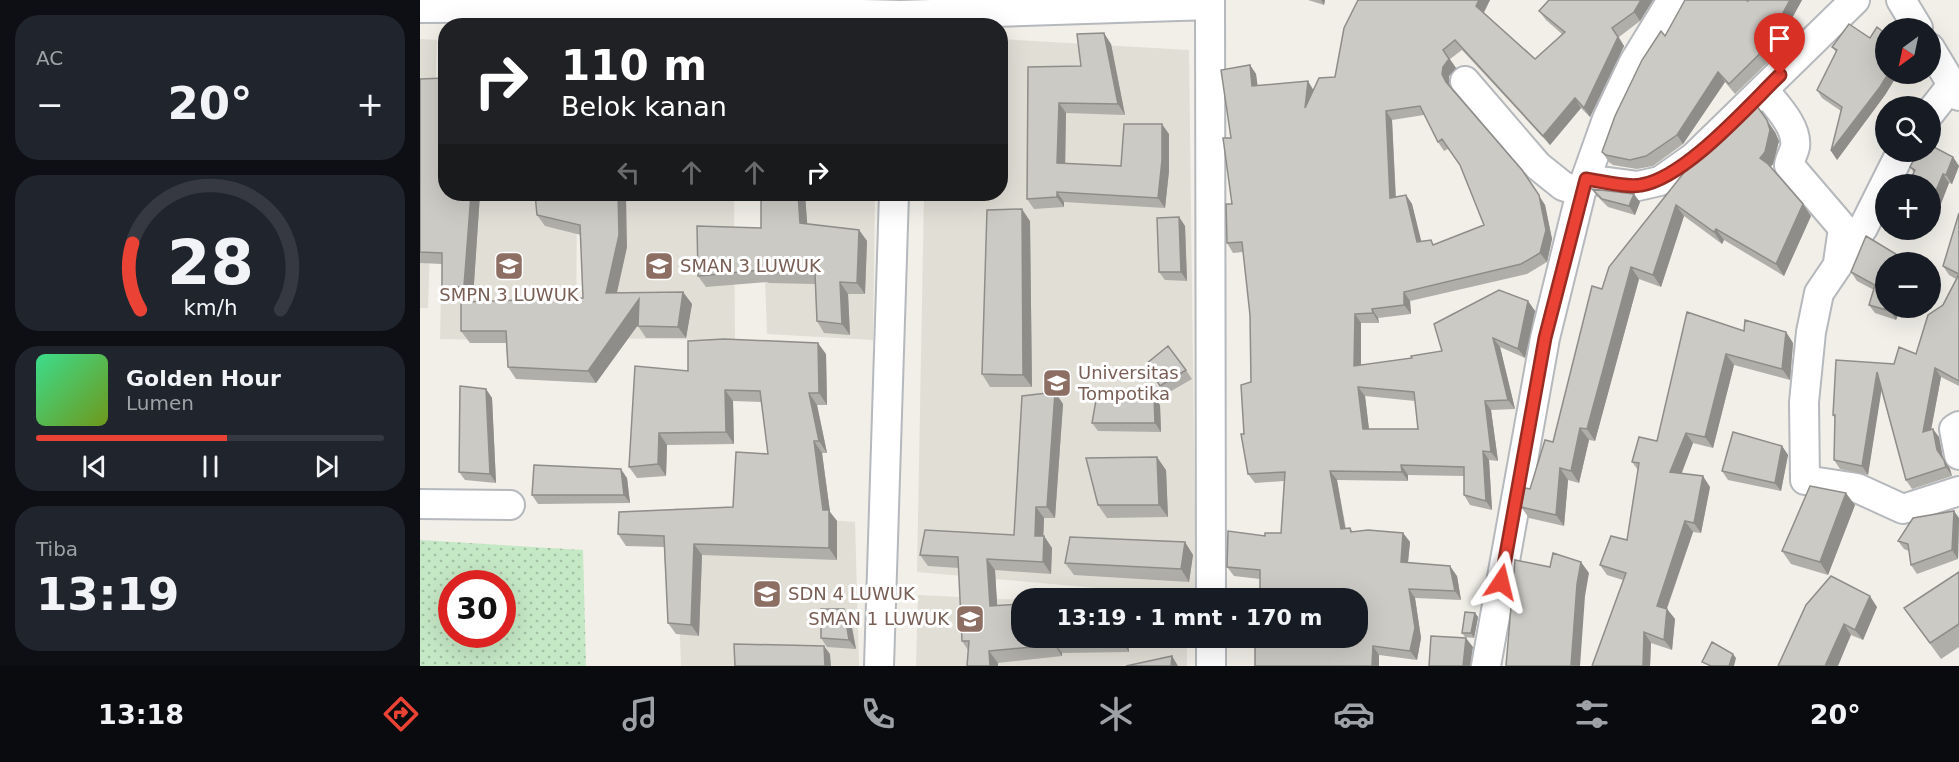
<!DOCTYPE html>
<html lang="id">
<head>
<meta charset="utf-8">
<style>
  :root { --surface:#171b24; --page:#20242c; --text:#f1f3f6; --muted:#9ea1a6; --line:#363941; --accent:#ea4335 }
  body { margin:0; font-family:"DejaVu Sans",sans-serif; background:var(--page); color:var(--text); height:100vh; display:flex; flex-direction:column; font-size:22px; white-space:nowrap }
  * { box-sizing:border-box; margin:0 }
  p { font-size:20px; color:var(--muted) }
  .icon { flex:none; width:33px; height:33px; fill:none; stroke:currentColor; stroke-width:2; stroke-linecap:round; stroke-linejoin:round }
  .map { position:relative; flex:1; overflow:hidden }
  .details { display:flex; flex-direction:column; gap:15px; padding:15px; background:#0d0f14; width:420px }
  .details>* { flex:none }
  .guide { position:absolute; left:18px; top:18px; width:570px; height:183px; border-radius:24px; box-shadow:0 6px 24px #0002; background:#202124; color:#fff; overflow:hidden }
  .needle { width:39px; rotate:213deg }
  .fabs { position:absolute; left:1455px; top:18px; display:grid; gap:12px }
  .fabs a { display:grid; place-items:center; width:66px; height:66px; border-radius:50%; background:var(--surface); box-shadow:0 6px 24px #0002; font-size:30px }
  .speed { position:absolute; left:18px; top:570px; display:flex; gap:12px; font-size:30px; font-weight:700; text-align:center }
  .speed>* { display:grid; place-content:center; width:78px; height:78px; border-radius:50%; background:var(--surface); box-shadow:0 6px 24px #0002; line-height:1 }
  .speed .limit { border:9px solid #d22; background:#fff; color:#111 }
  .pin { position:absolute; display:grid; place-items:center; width:51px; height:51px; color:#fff; margin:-62px -26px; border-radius:50% 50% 50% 0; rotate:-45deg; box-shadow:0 0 6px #0007 }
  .pin .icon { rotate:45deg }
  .me { position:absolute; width:66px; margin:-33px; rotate:10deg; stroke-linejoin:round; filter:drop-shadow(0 0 4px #0008) }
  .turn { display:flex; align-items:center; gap:21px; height:126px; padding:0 24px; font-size:27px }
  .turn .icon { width:78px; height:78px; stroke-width:2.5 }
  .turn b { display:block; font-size:42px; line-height:51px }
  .lanes { display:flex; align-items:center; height:57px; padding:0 24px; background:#0003; justify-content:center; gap:30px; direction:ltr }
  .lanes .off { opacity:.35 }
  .big { font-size:45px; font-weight:600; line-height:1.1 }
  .details .card { flex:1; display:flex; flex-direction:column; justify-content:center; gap:9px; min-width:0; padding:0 21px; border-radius:24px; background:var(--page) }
  .details .dial { align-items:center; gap:0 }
  .dial svg { height:156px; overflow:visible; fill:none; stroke:var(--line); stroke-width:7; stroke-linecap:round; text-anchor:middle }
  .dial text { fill:var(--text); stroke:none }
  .song { display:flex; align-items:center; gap:18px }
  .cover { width:72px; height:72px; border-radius:9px; background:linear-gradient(135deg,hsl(150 70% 55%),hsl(80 70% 35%)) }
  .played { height:6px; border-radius:3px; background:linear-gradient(90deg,var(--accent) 55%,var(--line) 55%) }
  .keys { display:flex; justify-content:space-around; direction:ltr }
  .heat { display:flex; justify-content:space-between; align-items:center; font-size:33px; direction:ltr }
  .trip { position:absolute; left:591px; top:588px; width:357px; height:60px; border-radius:24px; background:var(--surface); box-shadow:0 6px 24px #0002; font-weight:600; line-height:60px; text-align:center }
  .dock { display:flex; height:96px; justify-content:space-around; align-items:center; background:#090b0e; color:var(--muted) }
  .dock .icon { width:42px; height:42px }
  .dock .active { color:var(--accent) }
  .dock b { font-size:27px; color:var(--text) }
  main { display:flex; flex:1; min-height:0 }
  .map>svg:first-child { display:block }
  .education { fill:#e1ded6 }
  .green { fill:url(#green-dots); fill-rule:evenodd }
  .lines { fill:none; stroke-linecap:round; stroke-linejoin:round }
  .minor-casing { stroke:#b5b8bc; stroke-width:32 }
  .minor { stroke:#fff; stroke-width:28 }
  .wall { fill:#afaea9; fill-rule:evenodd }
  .shaded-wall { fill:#8f8d8a }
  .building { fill:#cccac5; stroke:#8f8d8a; stroke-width:1.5; fill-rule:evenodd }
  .route-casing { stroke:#982c22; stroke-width:15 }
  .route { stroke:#ea4335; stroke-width:10 }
  .labels { text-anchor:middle; stroke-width:6; stroke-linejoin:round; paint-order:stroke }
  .education-label { font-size:18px; fill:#785e54; stroke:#fff; text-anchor:start }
</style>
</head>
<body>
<main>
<section class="details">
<div class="card"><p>AC</p>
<div class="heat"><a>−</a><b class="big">20°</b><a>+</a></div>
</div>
<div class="card dial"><svg viewBox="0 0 100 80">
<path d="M14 69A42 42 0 1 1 86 69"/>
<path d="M14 69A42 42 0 0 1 10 35" stroke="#ea4335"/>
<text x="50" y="56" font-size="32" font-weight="700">28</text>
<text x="50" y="72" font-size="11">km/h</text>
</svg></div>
<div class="card">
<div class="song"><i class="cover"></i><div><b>Golden Hour</b><p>Lumen</p></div></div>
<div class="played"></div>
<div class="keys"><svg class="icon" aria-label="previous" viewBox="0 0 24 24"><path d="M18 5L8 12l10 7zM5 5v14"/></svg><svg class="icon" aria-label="pause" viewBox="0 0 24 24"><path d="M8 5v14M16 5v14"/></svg><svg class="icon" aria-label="next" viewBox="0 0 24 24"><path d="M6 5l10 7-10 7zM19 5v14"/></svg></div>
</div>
<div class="card"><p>Tiba</p><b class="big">13:19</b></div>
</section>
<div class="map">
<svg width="1539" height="666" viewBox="0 0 1539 666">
  <defs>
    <pattern id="green-dots" width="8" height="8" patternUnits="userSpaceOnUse" patternTransform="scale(1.5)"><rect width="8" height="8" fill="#c5e8c5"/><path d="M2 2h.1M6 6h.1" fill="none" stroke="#a3c0a4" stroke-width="1.8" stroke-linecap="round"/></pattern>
  </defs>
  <rect width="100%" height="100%" fill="#f1efe8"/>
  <path class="education" d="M0,39L17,40L8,308H0Z
    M581,39L769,50L776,597L497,572L504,194H580Z
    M25,118L26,194H157L156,342L20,339Z
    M166,194H314L315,340L163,338Z
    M342,194H455L453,340L347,334Z
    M255,508L435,522L439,666H261Z
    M498,595L601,600L602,638H767V666H496Z"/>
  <path class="green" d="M0,540L163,550L166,666H0ZM32,584H82V634H32Z"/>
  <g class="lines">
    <g class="minor-casing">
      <path id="minor" d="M790,0L791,598
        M1481,0L1498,28
        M0,8L174,7L481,15L790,5
        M1510,48L1539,96
        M1045,81L1118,166L1143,186L1161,192
        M1344,90C1356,105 1378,127 1375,147C1374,153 1370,158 1369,165L1423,228L1418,263
        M1510,113L1532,85
        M1481,152L1443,228L1399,293L1391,332L1384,402L1385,480L1437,488L1483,509L1539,491
        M1166,179L1218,186L1240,181L1274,157L1435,0
        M1539,426L1534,429L1539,455
        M0,504L90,505
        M791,638V666
        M459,666L474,194
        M1066,666L1125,338L1161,192L1187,119L1214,62L1252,0"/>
    </g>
    <use href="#minor" class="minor"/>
  </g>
  <path class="wall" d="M888,0H905L904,5Z
    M938,0H1070L1064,13L1115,59L1142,34L1126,20L1119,11L1129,0H1233L1220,21L1199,37L1204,46L1170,117L1161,108L1130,145L1042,50L1030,59L1036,68L1029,76V83L1031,88L1109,180L1125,205L1132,239L1127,262L1107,274L990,301L991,314L958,318L959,323H941V365L992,358L1022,351L1108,301L1115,311L1105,358L1080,347L1095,409L1071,410L1078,461L1069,460L1072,510L1050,505L1044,495V476L988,475V481L917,480L926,529L930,528L933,532L983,533L990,542L988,563L1037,576L1041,600L995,598L1001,638L997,660L959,655V666H835L841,643L840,579L814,576L807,567L845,536L861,533L864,481L835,483L828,474L824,434L831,382L830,315L823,252L813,253L807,243L812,204L811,138L830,65L836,74L837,86L894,90L915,77ZM1004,115L1018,142L1024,151L1028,149L1040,165L1064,225L1014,245L1001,242L992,204L986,195L976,197L972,120ZM945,396L995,401L998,429H949Z
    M1382,0L1366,29L1373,38L1315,94L1305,82L1263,144L1233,166L1217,169L1193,165L1189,162L1182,152L1245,36L1328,1Z
    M691,44L705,115L646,113L645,164L701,166L749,134V171L745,208L644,202V207L614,209L607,199L608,67L661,66Z
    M1412,47L1466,74H1478L1465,95L1417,160L1421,111L1402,98L1397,90L1416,52Z
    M0,79L26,194H60L53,298L31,301L22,289V264L0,263Z
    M1355,132L1359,141L1353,164L1350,167L1391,216L1364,276L1304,240L1302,244L1264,216L1241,287L1219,279L1175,441L1169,440L1159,483L1148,480L1144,526L1109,518L1101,507L1133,442L1182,289L1274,160Z
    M1533,157L1539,166L1532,184L1529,183L1510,232L1506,230H1510L1494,173L1490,167Z
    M1172,189L1220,202L1215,215L1188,207L1178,197Z
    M115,194L207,247L197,293L263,292L272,304L266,338H226L218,326V325L176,383L96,379L88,367L86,343H50L41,331L163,298L161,235L125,226L117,215Z
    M385,194L387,224L439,230L447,241L445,294H428L430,335L404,333L397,321L395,284L349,283L347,282L286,287L278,276Z
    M1539,213V386L1521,377L1511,429L1519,437L1523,458L1530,469L1532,476L1492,489L1486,480L1461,389L1448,475L1420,469L1414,460L1415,419L1413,415L1474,364L1496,354L1536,279L1529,275L1523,266Z
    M759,217L765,226L767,281L745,280L739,272Z
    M610,221L612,387H570L562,374Z
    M1446,236L1466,308H1481L1476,320L1455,313L1449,305L1454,290L1437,281L1431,272Z
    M1324,331L1366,332L1373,343L1370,380L1314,365L1293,448L1273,443L1261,474L1290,487L1281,533L1273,532L1247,609L1255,619L1252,650L1231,643L1230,666L1203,580L1187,575L1180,565L1207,540L1218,470L1212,462L1237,441Z
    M406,354L407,405H397L407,453H402L410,512L417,521V560L282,555L279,636L256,634L248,623L244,547L206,546L198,534L313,507L348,454L342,402L313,401L314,444L247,445L246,476L217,478L209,467L268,371Z
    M726,364L766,370L772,379L746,394Z
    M66,389L72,398L76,483L45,480L39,472Z
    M635,392L643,404L635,518H624L623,536H624L632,548L631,574L575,570L577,606L602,638H708L709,652L642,653V656L578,663V666H547L548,650L542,641L539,568L508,566L500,555L594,535Z
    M740,405L741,432L678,431L672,423Z
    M1362,446L1368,455L1361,491L1308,480L1302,471Z
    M746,470L748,517L687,518L678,505Z
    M207,478L210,503L118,504L112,495Z
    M1435,505L1408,575L1371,564L1362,551Z
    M1534,511L1539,518L1538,559L1497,574L1491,565L1489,551L1484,549L1478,541Z
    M765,542L773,555L769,582L654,575L645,563Z
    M1539,572V647L1521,659L1484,608Z
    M1386,605L1457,607L1443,640L1431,635Z
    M1055,613L1058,617L1054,638L1045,637L1042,633Z
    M430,617L436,649L407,647L401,638Z"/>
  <path class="shaded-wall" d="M901,0H905L904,5Z
    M1059,0H1070L1062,15L1056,6Z
    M1221,0H1233L1220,21L1214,12Z
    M1370,0H1382L1366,29L1358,22Z
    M684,33L691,44L705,115L698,104Z
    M1198,37L1204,46L1170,117L1164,108Z
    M1023,50L1036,68L1029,76V83L1032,91L1026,82L1022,74Z
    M830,65L836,74L839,95L832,86Z
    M1298,72L1305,82L1263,144L1257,135Z
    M1468,74H1478L1465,95L1417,160L1411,151Z
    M888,81L894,91L885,108Z
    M1155,98L1161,108L1130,145L1123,136Z
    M639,103L646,113L645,174L637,163Z
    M966,111L972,120L976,207L970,198Z
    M1347,120L1355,132L1359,141L1353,164L1348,170L1340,158Z
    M742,124L749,134V171L745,208L738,198Z
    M1533,157L1539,166L1532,184L1526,175Z
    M1102,170L1125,205L1132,239L1127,262L1120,253Z
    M1523,174L1529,183L1510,232L1508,230H1510V205Z
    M637,192L644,202V207L637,197Z
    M51,194H60L53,298L44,286Z
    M198,194H206L207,247L194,305L186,293Z
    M378,194H385L388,234L380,223Z
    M1214,194L1220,202L1215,215L1209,206Z
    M986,195L992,204L1004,252L997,242Z
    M1383,204L1391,216L1364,276L1356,264Z
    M1256,205L1264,216L1241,287L1233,275Z
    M602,209L610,221L612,387L603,375Z
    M759,217L765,226L767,281L761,272Z
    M1296,229L1304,240L1302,244L1294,232Z
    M439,230L447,241L445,294L437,283Z
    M1211,267L1219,279L1175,441L1167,429Z
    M420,282L428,294L430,335L422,324Z
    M263,292L272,304L266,338L258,327Z
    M984,292L990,301L991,314L984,305Z
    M219,299L228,311L176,383L168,371Z
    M1108,301L1115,311L1105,358L1098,349Z
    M1471,308H1481L1476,320L1470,311Z
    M952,309L958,318L959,323L953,313Z
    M935,314L941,323V376L934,366Z
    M1366,332L1373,343L1370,380L1362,369Z
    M1073,338L1080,347L1095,409L1088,400Z
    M398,343L406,354L407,405L399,393Z
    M1306,354L1314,365L1293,448L1285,437Z
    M1515,368L1521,377L1509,441L1503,432Z
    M1457,372L1463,381L1448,475L1442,466Z
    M938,387L945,396L950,438L943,429Z
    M66,389L72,398L76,483L70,474Z
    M305,390L313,401L314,444L306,432Z
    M635,392L643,404L635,518L627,507Z
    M389,393L397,405L407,453L399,441Z
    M734,397L740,405L741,432L735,423Z
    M1065,401L1071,410L1078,461L1071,452Z
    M1160,428L1169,440L1159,483L1151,471Z
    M1513,429L1519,437L1523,459L1517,450Z
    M239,433L247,445L246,476L238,464Z
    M1266,433L1273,443L1258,483L1250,472Z
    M394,441L402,453L410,512L417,521V560L409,548Z
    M1362,446L1368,455L1361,491L1355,483Z
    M1063,451L1069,460L1072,510L1066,501Z
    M737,457L746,470L748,517L739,505Z
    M1524,460L1530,469L1532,476L1526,467Z
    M981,465L988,475V481L982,472Z
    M1140,468L1148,480L1144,526L1136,515Z
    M201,469L207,478L210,503L204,495Z
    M910,471L917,480L927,539L921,529Z
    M1283,476L1290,487L1281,533L1274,523Z
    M1426,493L1435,505L1408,575L1400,562Z
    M616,507L624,518L623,547L615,536Z
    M1534,511L1539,518L1538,559L1532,550Z
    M1265,521L1273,532L1244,616L1237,606Z
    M983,533L990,542L987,571L981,562Z
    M624,536L632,548L631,574L623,562Z
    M765,542L773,555L769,582L761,569Z
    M274,544L282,555L279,636L271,625Z
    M567,559L575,570L578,618L570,606Z
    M1161,562L1169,573L1165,596L1160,666H1151L1157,584Z
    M1030,566L1037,576L1041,600L1035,591Z
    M989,589L995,598L1001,638L997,660L990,651Z
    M1450,596L1457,607L1443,640L1435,630Z
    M424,609L430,617L436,649L429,640Z
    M1247,609L1255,619L1252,650L1244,640Z
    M1055,613L1058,617L1054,638L1051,633Z
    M1424,624L1431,635L1418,666H1405Z
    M1224,632L1231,643L1230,666H1223Z
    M701,638H708L709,652L701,641Z
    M1046,638L1053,647L1050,666H1043Z
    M634,642L642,653V656L634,645Z
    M404,646L410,654L411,666H405Z
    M953,646L959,655V666H952Z
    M569,651L578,663V666H570Z
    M1313,654L1316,658L1314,666H1309Z
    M752,656L758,666H751Z"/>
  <path class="building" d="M938,0H1059L1056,6L1115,59L1145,32L1119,11L1129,0H1221L1214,12L1192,28L1198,37L1164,108L1155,98L1123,136L1035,40L1023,50L1029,59L1023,67L1022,74L1026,82L1102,170L1119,195L1126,230L1120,253L1101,264L984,292V305L952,309L953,313L935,314L934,366L992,358L991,356L1022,351L1014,324L1079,290L1108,301L1098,349L1073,338L1088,400L1065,401L1071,452L1063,451L1066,501L1044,495V467L981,465L982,472L910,471L921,529L930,528L931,532L948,530L983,533L981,562L1030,566L1035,591L989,589L995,628L990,651L953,646L952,666H835V643H841V638H938V598H840V570L807,567L808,531L845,536V533H861L865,472L828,474L821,434H824L821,385L831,382L830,315L822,242L807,243L806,204H812L803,138H811L801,70L830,65L832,86L888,81L885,108L899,78L915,77L924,28ZM1000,106L1018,142L1022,139L1040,165L1064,225L1013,245L1011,240L997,242L986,195L970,198L966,111ZM938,387L994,392L998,429H943Z
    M1265,0H1326L1328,1V0H1370L1358,22L1366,28L1309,84L1298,72L1257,135L1226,156L1210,160L1186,155L1182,152L1195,116L1222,60L1241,31L1245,36Z
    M1429,24L1450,38L1457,27L1466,34V74H1468L1460,87L1411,151L1422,107L1397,90L1417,50L1412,47Z
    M684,33L698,104L639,103L637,163L701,166L704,124H742V160L738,198L637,192V197L607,199L608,67L661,66L657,34Z
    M25,50L26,194H51L44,286L22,289V253L0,252V79L25,78Z
    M1334,102L1347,120L1350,130L1345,152L1340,158L1348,164L1383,204L1356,264L1296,229L1294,232L1256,205L1233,275L1211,267L1167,429L1160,428L1151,471L1140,468L1136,515L1101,507L1105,488L1110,489L1125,440L1133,442L1172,286L1182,289L1189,267L1274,160Z
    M1510,145L1533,157L1526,175L1523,174L1510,205V184H1488L1495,170L1490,167L1498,152H1510Z
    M1172,189L1214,194L1209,206L1182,199Z
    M115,194H198L199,235L186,293L263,292L258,327L218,326L219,299L168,371L88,367L86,331H41V302L163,298L160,225L117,215Z
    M341,194H378L380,223L439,230L437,283L420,282L422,324L397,321L395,273L341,272V270L278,276L277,226L341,228Z
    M602,209L603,375L562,374L567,210Z
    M1539,213V381L1515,368L1503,432L1513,429L1517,450L1524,460L1526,467L1486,480L1457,372L1442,466L1414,460L1415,415H1413L1416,360L1474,364L1479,347L1496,354L1508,315L1523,305L1539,274L1523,266Z
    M759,217L761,272H739L737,218Z
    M1446,236L1489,262H1466V308H1471L1470,311L1449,305L1455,285L1431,272Z
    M1267,312L1324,331L1325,320L1366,332L1362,369L1306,354L1285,437L1266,433L1250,472L1283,476L1274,523L1265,521L1237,606L1247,609L1244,640L1224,632L1223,666H1172L1206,573L1180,565L1191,536L1207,540L1219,463L1212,462L1219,437L1237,441Z
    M304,339L398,343L399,393H389L399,441H394L403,510H409V548L274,544L271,625L248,623L244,536L198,534L199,512L313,507L316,452L348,454L340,391L305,390L306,432L239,433L238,464L209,467L215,366L268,371V341Z
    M748,346L766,370L740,386L726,364Z
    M40,386L66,389L70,474L39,472Z
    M635,392L627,507H616L615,536H624L623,562L567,559L570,606L602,604V638H701V641L634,642V645L569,651L570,666H547L549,641H542L538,557L500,555L505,530L594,535L602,396Z
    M734,397L735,423H672L676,400Z
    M1313,432L1362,446L1355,483L1302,471Z
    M737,457L739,505H678L666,458Z
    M114,465L201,469L204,495H112Z
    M1390,486L1426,493L1400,562L1362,551Z
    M1534,511L1532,550L1491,565L1488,544L1478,541L1493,518Z
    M650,537L765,542L761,569L645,563Z
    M1133,553L1161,562L1157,584L1151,666H1086L1095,560L1130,567Z
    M1539,572V624L1510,643L1484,608Z
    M1411,576L1450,596L1435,630L1424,624L1405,666H1358L1386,605Z
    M401,609H424L429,640L401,638Z
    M1045,612L1055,613L1051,633H1042Z
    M1011,636L1046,638L1043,666H1009Z
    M1292,642L1313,654L1309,666H1291L1282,662Z
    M314,644L404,646L405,666H315Z
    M752,656L751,666H706Z"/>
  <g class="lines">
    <g class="route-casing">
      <path id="route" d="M1081,582L1125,338L1166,179C1181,181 1206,188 1221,185C1265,178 1327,107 1360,75"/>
    </g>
    <use href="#route" class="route"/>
  </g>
  <defs>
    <g id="school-square" transform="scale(1.5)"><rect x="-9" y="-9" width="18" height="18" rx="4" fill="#8d6e63" stroke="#fff"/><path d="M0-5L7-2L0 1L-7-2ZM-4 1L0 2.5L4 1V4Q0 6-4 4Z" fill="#fff"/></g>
  </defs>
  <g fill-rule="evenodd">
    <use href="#school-square" x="89" y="266"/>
    <use href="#school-square" x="239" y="266"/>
    <use href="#school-square" x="637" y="383"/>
    <use href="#school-square" x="347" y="594"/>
    <use href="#school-square" x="550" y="619"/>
  </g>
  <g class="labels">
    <g class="education-label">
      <text x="260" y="272">SMAN 3 LUWUK</text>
      <text x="89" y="301" text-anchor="middle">SMPN 3 LUWUK</text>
      <text x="658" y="379">Universitas<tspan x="658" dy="21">Tompotika</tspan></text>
      <text x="368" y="600">SDN 4 LUWUK</text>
      <text x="529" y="625" text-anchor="end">SMAN 1 LUWUK</text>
    </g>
  </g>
</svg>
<div class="fabs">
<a><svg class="needle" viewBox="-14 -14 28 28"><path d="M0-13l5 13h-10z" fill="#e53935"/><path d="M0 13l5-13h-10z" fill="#9ea1a6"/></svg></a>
<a><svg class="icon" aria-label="search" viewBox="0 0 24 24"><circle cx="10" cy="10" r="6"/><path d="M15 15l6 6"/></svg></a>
<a>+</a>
<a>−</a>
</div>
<div class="speed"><div class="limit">30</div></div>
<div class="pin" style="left:1360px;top:75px;background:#d93025"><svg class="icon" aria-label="arrive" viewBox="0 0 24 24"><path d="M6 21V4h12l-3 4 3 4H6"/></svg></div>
<svg class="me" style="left:1081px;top:582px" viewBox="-20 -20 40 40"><path d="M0-17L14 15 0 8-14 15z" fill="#ea4335" stroke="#fff" stroke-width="4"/></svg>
<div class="trip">13:19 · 1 mnt · 170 m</div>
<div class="guide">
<div class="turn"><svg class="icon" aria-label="right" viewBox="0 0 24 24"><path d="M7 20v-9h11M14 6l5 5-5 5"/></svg><div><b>110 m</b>Belok kanan</div></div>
<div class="lanes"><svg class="icon off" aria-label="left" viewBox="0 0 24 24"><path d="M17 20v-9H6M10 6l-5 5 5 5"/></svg><svg class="icon off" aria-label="ahead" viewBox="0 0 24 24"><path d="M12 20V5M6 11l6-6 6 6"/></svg><svg class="icon off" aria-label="ahead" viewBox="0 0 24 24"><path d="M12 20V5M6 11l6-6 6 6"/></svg><svg class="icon" aria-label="right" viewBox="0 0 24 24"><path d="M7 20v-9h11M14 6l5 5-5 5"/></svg></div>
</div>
</div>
</main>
<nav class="dock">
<b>13:18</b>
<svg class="icon active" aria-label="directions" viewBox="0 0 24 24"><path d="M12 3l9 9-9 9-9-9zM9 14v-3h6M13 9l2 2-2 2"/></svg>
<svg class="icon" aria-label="music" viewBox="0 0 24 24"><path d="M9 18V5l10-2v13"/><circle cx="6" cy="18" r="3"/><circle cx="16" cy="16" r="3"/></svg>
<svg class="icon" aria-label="phone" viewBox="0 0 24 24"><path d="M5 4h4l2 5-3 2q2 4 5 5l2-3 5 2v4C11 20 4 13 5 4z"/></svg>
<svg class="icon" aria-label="climate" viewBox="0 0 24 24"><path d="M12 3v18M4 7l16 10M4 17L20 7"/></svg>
<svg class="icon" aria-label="car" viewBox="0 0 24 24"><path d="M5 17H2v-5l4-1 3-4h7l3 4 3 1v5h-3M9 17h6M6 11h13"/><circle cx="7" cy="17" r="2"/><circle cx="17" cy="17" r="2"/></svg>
<svg class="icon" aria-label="filters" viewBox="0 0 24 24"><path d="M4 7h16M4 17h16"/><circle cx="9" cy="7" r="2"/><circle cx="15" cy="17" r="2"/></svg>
<b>20°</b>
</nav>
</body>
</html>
